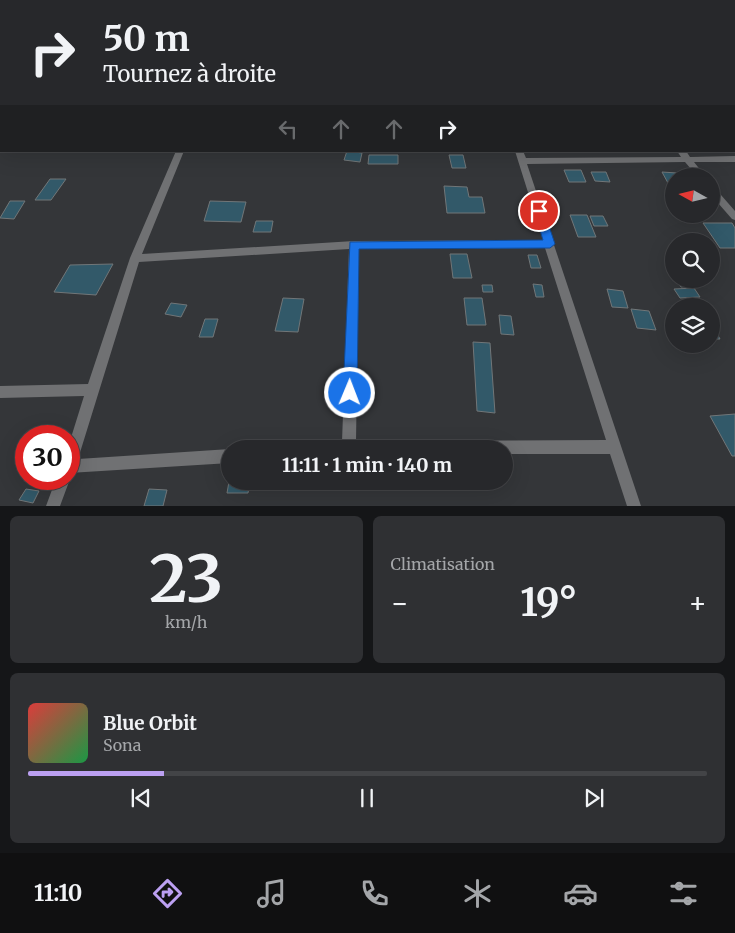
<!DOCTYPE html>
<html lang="fr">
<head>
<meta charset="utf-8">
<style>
  :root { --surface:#27282b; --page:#2f3033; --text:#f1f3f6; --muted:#a4a6a9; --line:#434447; --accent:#bca0f2 }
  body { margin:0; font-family:Merriweather,serif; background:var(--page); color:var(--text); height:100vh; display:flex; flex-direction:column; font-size:19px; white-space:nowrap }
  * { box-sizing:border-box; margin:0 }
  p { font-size:16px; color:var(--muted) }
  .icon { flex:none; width:28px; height:28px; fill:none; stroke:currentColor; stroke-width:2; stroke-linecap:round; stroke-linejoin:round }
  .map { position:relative; height:506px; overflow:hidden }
  .sheet { display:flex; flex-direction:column; gap:10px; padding:10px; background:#151618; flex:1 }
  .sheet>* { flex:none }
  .top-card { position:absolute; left:0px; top:0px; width:735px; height:152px; box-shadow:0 5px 20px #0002,0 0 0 1px var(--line); background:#27282b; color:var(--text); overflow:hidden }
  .needle { width:32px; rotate:278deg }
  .fabs { position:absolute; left:665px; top:168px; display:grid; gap:10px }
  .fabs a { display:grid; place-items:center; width:55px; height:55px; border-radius:50%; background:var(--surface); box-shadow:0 5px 20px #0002,0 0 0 1px var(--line); font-size:25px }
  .speed { position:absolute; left:15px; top:425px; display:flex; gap:10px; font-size:25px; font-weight:700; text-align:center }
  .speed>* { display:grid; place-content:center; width:65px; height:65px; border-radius:50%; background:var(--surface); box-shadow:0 5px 20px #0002,0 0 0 1px var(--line); line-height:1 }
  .speed .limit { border:8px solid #d22; background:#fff; color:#111 }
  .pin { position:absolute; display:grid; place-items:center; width:42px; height:42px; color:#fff; margin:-21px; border:2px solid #fff; border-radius:50%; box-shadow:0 1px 5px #0007 }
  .me { position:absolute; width:55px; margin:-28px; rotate:1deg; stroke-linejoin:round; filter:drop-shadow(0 0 4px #0008) }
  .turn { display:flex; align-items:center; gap:18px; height:105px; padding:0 20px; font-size:22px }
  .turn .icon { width:65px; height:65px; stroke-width:2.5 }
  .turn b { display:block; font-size:35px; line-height:42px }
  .lanes { display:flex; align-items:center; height:48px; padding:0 20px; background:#0003; justify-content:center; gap:25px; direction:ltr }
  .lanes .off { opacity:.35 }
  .big { font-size:38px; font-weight:700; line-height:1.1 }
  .sheet .tile { flex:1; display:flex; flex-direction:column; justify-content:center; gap:8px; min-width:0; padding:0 18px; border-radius:8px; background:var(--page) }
  .sheet .dial { align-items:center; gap:0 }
  .dial b { font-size:65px; line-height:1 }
  .song { display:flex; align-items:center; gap:15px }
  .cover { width:60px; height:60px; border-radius:8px; background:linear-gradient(135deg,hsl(0 70% 55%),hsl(140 70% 35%)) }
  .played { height:5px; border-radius:2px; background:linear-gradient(90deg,var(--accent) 20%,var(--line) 20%) }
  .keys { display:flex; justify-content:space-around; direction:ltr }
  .heat { display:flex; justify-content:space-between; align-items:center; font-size:28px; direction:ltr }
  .sheet .tiles { flex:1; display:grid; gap:10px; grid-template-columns:1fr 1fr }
  .tile:last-child { grid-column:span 2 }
  .trip { position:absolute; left:221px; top:440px; width:292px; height:50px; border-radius:25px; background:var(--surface); box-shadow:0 5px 20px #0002,0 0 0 1px var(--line); font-weight:700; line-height:50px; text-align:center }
  .tab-bar { display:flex; height:80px; justify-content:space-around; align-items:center; background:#101011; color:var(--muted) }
  .tab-bar .icon { width:35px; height:35px }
  .tab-bar .on { color:var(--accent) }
  .tab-bar b { font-size:22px; color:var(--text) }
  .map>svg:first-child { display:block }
  .building { fill:#325969; stroke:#717678 }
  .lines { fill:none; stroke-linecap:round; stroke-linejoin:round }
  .street { fill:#707173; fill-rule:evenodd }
  .route { fill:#1a73e8; stroke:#114b97 }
</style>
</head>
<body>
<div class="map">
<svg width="735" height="506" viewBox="0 0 735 506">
  <rect width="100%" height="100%" fill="#343639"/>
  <path class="building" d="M347,151L362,153L360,162L344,160Z
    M369,155H398V164H368Z
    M449,155H463L466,168H452Z
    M564,170H581L586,182H569Z
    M591,172H606L610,182L595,181Z
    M662,172L677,173L679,176H674V183H668Z
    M50,179H66L51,200H35Z
    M444,186L467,187L469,197H482L485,213H447Z
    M10,201H25L14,219L0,218Z
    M210,201L246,202L241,222L204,221Z
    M570,215H587L596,237H578Z
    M590,216H603L608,226H594Z
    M256,221H273L271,232H253Z
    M703,223H732L735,228V248H720Z
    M450,254H467L472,278H453Z
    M528,255H537L541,268H531Z
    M113,264L96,295L54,292L70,265Z
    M676,279H688L693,286L681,287Z
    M533,284L542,285L544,297H536Z
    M482,285H492L493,292H483Z
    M694,288L700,297L680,298L674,289Z
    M607,289L623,291L628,308L612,307Z
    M283,298L304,299L298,332L275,331Z
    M464,298H482L486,325H467Z
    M171,303L187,305L181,317L165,314Z
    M631,309L649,311L656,330L637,328Z
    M499,315L511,316L514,335L501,334Z
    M205,319H218L213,337H199Z
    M711,323L720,339H711Z
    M473,342L490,343L495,413L477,411Z
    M735,414V456H732L710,416Z
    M230,476V481H250L248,493H227Z
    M26,489L39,491L33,503L19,500Z
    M149,489L167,490L163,506H144Z"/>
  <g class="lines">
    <path class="street" d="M347,0H353V1H347Z
      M453,0H459L460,1H454Z
      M556,0H562L563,1H557Z
      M680,0H687L688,1H681Z
      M0,31H1V35H0Z
      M734,37H735V42H734Z
      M0,120H1V124H0Z
      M176,151H184L142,254L354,241L543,240L515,151H523L526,158L681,157L677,151H686L690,157L735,156V162H694L705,176H697L685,162L527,164L641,506H627L610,454H505V449H334L336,444L342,442L349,249L139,262L78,459L230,449V463L69,473V444L84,396L0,398V386L88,384L130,258ZM545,248L606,440L356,441L359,249Z
      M711,186L714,187L735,211V220L732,219L711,195Z
      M69,476L70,479L60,506H46L56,479H69Z"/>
  </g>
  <path class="route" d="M539,207L544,211L555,244L550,248L359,249L357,393L355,398L350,400L345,398L343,393L350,242L543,240L534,211Z"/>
</svg>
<div class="fabs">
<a><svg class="needle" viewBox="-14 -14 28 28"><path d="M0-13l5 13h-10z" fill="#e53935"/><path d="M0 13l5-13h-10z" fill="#a4a6a9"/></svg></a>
<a><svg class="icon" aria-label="search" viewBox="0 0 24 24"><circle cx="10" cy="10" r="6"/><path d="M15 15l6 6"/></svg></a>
<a><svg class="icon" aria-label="layers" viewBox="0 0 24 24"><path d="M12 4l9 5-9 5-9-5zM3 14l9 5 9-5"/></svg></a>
</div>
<div class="speed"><div class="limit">30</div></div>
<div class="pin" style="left:539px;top:211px;background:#d93025"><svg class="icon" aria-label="arrive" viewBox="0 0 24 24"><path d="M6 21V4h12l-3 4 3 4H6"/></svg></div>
<svg class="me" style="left:350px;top:393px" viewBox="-20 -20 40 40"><circle r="17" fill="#1a73e8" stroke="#fff" stroke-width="3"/><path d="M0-11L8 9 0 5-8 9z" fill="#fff"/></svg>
<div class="trip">11:11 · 1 min · 140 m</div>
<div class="top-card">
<div class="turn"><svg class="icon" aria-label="right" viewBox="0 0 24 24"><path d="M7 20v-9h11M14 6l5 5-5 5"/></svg><div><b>50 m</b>Tournez à droite</div></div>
<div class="lanes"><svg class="icon off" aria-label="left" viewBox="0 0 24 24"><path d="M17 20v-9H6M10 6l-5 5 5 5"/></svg><svg class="icon off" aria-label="ahead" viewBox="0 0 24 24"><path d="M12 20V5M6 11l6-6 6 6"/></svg><svg class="icon off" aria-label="ahead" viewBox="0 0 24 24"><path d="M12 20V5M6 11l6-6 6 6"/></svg><svg class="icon" aria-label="right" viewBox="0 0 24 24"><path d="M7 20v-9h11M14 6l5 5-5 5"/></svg></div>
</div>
</div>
<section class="sheet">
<div class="tiles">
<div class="tile dial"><b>23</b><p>km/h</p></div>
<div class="tile"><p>Climatisation</p>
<div class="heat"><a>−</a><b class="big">19°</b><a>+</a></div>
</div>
<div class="tile">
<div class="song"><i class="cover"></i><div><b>Blue Orbit</b><p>Sona</p></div></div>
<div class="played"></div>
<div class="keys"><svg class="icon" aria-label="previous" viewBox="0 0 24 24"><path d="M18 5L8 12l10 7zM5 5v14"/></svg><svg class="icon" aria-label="pause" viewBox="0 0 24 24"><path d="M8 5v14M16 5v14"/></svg><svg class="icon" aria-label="next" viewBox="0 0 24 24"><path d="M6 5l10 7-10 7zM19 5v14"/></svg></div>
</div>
</div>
</section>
<nav class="tab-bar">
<b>11:10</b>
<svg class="icon on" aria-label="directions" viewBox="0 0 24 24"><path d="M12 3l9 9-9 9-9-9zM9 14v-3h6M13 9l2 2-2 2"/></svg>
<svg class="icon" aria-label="music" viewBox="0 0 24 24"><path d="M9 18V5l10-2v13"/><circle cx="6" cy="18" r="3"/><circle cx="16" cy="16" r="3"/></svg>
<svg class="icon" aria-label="phone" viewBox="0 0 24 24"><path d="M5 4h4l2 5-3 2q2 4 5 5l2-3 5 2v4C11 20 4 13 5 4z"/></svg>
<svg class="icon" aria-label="climate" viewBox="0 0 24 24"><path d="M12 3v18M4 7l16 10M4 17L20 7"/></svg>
<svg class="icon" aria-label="car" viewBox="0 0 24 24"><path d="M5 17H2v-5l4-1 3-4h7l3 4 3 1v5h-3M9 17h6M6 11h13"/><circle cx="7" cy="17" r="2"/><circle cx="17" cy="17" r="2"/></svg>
<svg class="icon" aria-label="filters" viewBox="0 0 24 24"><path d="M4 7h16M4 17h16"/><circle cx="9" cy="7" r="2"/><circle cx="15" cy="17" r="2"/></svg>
</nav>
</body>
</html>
